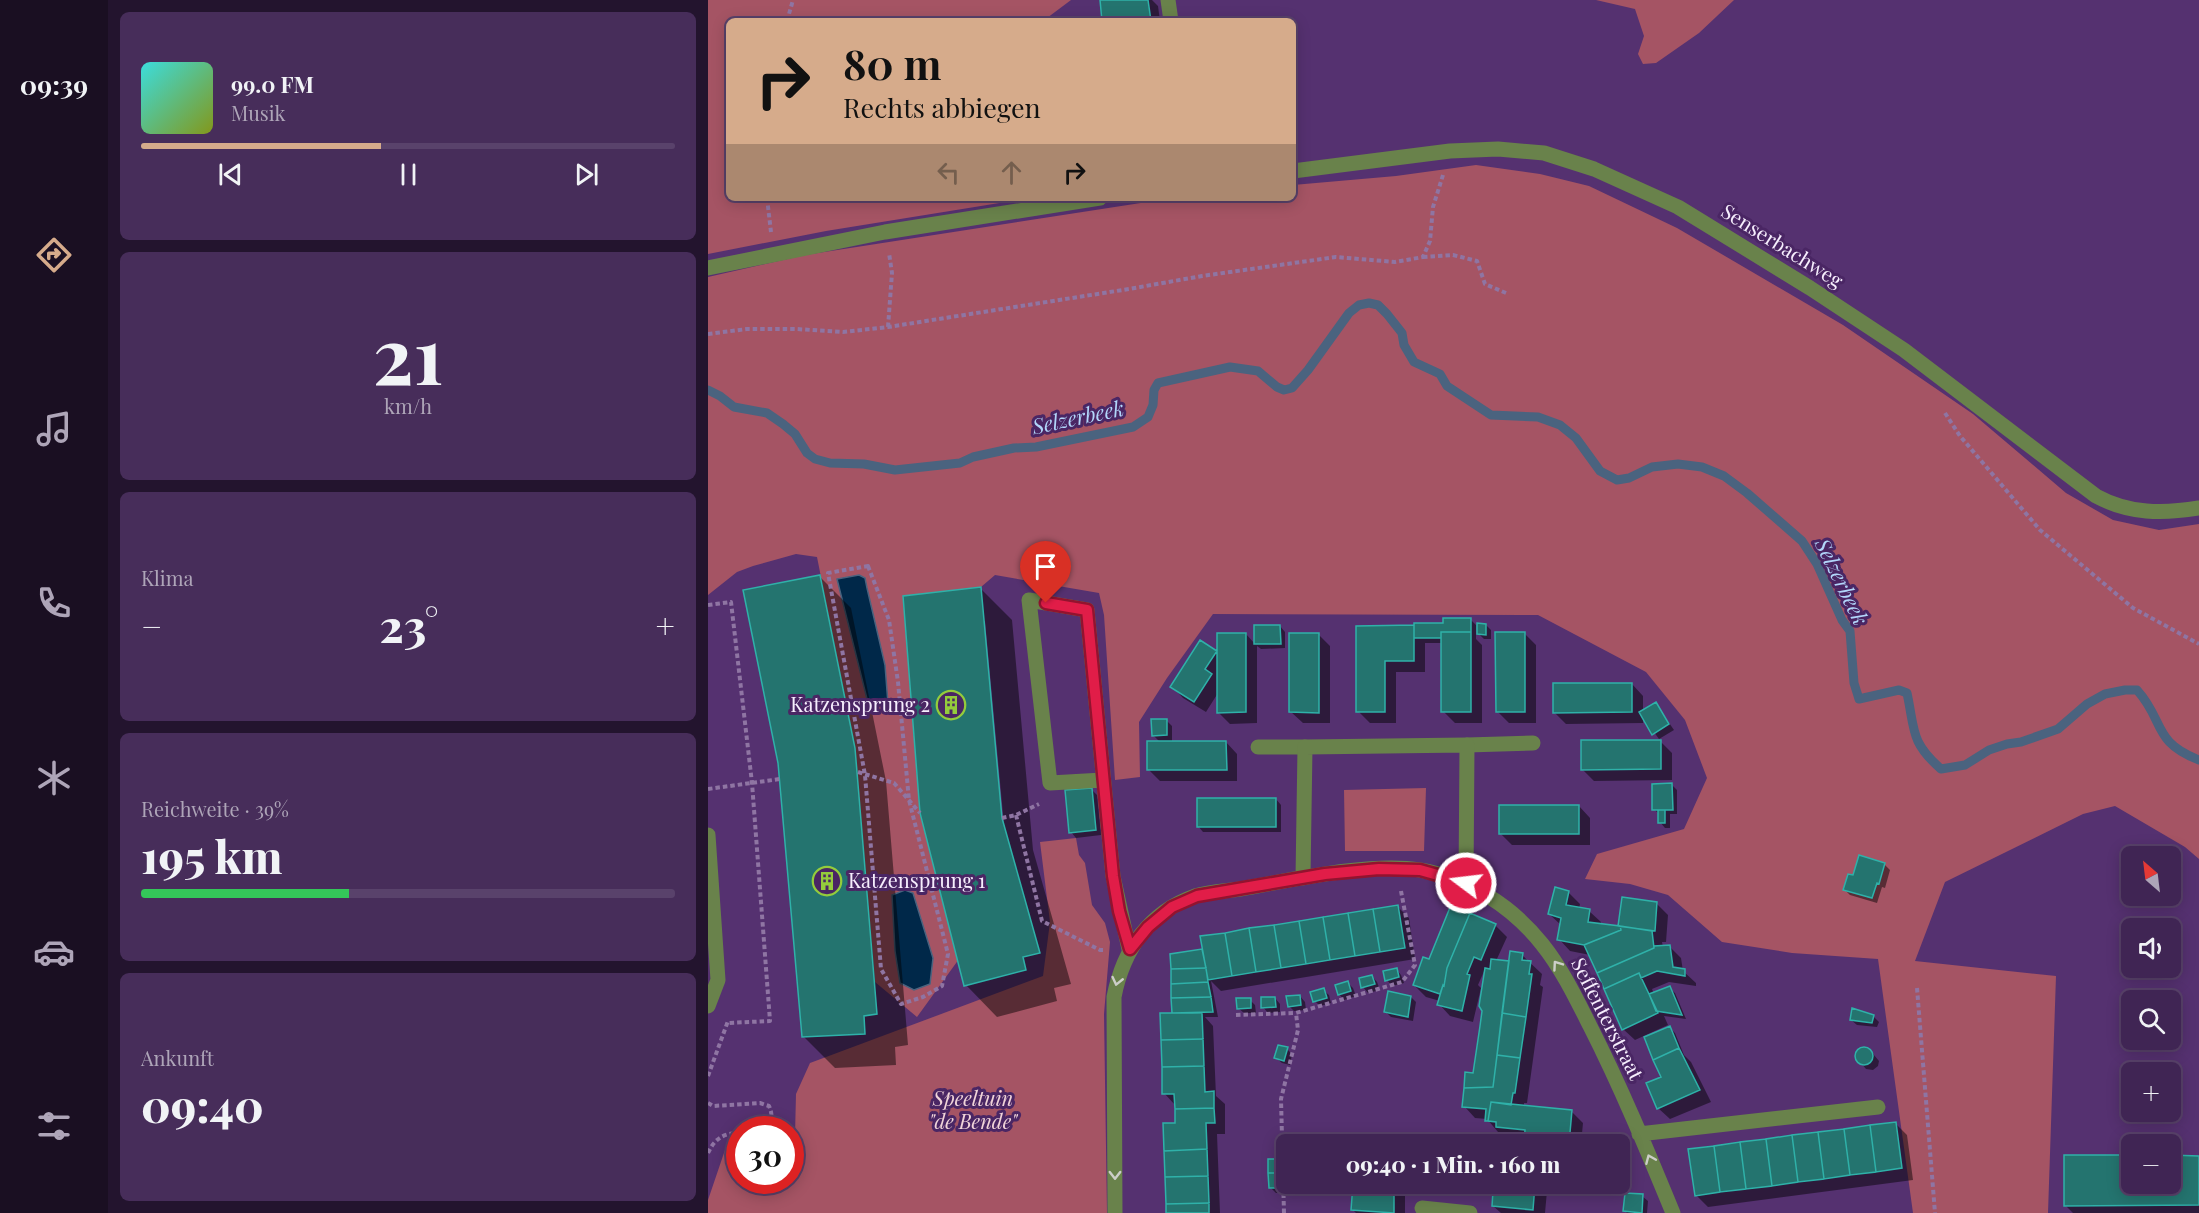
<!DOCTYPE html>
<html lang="de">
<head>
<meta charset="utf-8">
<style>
  :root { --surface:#402554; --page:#472d5a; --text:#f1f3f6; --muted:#aea5b8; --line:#59426b; --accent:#d6ab8b }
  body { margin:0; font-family:"Playfair Display",serif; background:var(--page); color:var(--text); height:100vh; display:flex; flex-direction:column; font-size:22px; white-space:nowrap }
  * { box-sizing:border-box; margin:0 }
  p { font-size:20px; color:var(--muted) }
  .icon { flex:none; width:33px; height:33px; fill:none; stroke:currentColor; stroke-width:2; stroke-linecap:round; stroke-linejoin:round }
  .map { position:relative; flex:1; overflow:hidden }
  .side { display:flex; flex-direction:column; gap:12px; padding:12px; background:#23142e; width:600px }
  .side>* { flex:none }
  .banner { position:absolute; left:18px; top:18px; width:570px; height:183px; border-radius:9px; box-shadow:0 3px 15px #0003,0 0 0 2px var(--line); background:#d6ab8b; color:#111; overflow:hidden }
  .needle { width:39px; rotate:332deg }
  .controls { position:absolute; left:1413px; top:846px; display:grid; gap:12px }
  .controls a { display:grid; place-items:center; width:60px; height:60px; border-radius:9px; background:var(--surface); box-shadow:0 3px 15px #0003,0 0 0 2px var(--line); font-size:30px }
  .speed { position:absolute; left:18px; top:1116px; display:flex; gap:12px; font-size:30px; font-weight:700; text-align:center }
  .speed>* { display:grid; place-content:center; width:78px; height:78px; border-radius:50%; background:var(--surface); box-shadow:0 3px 15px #0003,0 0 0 2px var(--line); line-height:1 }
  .speed .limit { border:9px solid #d22; background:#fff; color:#111 }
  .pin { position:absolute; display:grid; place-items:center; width:51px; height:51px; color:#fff; margin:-62px -26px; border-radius:50% 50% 50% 0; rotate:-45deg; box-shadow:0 0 6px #0007 }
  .pin .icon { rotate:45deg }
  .me { position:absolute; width:66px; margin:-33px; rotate:285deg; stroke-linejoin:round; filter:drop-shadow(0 0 4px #0008) }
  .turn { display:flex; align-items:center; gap:21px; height:126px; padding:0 18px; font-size:27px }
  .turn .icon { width:78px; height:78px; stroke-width:2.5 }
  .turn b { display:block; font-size:42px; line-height:51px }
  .lanes { display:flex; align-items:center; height:57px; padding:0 18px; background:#0003; justify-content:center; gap:30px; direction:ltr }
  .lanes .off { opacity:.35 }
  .big { font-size:45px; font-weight:800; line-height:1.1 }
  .side .widget { flex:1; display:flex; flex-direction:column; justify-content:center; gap:9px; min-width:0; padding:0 21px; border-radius:9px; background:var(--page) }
  .side .dial { align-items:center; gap:0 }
  .dial b { font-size:78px; line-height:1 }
  .song { display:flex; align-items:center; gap:18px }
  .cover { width:72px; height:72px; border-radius:9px; background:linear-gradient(135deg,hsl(180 70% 55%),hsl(70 70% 35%)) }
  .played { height:6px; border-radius:3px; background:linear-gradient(90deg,var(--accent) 45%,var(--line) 45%) }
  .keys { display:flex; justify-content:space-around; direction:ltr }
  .heat { display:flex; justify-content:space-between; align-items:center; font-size:33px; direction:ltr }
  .charge { height:9px; border-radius:4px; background:linear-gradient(90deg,#34c759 39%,var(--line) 0) }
  .trip { position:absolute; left:568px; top:1134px; width:354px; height:60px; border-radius:9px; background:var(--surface); box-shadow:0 3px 15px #0003,0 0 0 2px var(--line); font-weight:800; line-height:60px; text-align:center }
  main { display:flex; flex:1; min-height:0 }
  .menu { display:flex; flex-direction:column; width:108px; justify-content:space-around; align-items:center; background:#1a0f22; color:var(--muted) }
  .menu .icon { width:42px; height:42px }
  .menu .active { color:var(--accent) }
  .menu b { font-size:27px; color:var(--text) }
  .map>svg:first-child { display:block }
  .green { fill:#a55464 }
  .water { fill:#002849; stroke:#4a637f; stroke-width:1.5 }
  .shadow { fill:#0007; fill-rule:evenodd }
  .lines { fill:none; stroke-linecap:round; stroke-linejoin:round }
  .stream { stroke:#4a637f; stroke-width:9 }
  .building { fill:#24746f; stroke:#2fb1a9; stroke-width:1.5 }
  .path { stroke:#8f75a3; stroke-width:4; stroke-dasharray:4.5 3; stroke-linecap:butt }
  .lane { stroke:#69824b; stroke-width:15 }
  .street { stroke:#69824b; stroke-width:15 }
  .oneway { stroke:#cccec8 }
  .route-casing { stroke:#92132f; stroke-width:15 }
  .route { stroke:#e11d48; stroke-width:10 }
  .labels { text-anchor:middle; stroke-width:6; stroke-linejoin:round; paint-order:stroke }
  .street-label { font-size:20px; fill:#f6eefd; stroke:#4a2664 }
  .poi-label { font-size:20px; fill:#f6eefd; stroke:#4a2664; text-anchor:end }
  .park-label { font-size:20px; font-style:italic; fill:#f1d5d9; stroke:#4a2664 }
  .water-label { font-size:21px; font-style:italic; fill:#b2d6fa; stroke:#4a2664 }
</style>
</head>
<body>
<main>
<nav class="menu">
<b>09:39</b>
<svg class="icon active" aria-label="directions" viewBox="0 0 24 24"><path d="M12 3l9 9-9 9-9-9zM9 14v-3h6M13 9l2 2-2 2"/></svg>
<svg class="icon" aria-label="music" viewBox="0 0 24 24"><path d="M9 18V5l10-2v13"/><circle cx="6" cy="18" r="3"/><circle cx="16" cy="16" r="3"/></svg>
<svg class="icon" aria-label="phone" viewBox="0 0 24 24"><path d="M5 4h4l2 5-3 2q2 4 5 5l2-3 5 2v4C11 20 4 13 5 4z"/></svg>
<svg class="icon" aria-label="climate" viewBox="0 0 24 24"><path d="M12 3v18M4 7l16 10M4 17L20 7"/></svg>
<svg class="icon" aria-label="car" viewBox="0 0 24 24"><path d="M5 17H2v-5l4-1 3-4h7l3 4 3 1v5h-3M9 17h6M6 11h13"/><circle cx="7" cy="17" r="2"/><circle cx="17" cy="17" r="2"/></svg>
<svg class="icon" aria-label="filters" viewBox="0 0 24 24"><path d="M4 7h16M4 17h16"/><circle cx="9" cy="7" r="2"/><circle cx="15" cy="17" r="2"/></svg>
</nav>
<section class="side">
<div class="widget">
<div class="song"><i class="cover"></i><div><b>99.0 FM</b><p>Musik</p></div></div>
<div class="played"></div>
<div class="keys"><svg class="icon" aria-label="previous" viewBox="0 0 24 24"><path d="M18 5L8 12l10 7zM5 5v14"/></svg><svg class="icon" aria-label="pause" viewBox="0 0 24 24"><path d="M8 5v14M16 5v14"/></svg><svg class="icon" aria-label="next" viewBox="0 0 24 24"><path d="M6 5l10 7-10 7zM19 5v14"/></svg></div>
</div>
<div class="widget dial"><b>21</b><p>km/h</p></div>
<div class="widget"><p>Klima</p>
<div class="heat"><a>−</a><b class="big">23°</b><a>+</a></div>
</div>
<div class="widget"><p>Reichweite · 39%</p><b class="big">195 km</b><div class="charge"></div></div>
<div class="widget"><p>Ankunft</p><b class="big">09:40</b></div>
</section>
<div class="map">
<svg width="1491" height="1213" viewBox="0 0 1491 1213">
  <rect width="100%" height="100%" fill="#553170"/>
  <path class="green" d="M0,0H363L335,21H21V198H323L118,231L0,254Z
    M888,0H1026L991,33L948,63L935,64L930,54L936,36L927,9Z
    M768,165L832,174L881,186L969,228L1135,325L1265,414L1358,493L1405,520L1451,530L1491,524V859L1477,847L1407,806L1375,814L1237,882L1207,961L1348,976L1340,1213H1205L1170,959L1084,953L1014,942L960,895L922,884L877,879L889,854L976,829L999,778L977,720L938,672L830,615L505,614L459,678L431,722L432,777L407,780L396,615L391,593L287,575L273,587L195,596L212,813L251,959L209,1017L167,982L147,748L109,557L88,554L45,566L29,572L0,595V277L97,255L465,198H585V185L688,176Z
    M718,788L716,851H637L636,790Z
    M368,838L371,855L377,863L384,905L397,923L402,942L396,1014L399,1213H0V1200L18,1147L31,1145L32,1180H82L83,1136L87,1135L88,1094L102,1063L335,976L342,922L332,842Z"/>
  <path class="water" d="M151,575L157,578L159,588L177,665L180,704L160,703L129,579Z
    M197,890L205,893L225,958L222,984L206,990L192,983L187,951L184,895Z"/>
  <path class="shadow" d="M400,0H444L450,6L452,21H396Z
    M111,576L143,608L178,781L200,1045L187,1047L188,1065L127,1068L96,1037Z
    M272,588L304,620L325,850L363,984L346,988L349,1001L289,1017L258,985ZM274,621H277L296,825H293Z
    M762,619L768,625V639L774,645V723H747L735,711V643H717V672H688V723H662L650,711V628L736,625Z
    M778,625L783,630V639H776L771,634Z
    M572,626L577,632V648L553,649L549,646V723L522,724L510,712V693L498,712L475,698L464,686L508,652L510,654L538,634L547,644V627Z
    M816,633L828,645V723H801L789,711Z
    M610,634L622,646V723H595L583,712Z
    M924,684L935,696V711L948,704L966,730L951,739L935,717V723L858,724L846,712Z
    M458,720L464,726V742H518L529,754V781H452L440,769L452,742L445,735Z
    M952,741L964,753V780L886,781L874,769Z
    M964,785L969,790V814H962V828H957L952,822V815L946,809Z
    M383,789L389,795L393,835L368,838L363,832Z
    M568,799L573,805V832H495L490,826Z
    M871,806L882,818V845H804L793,834Z
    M1176,864L1182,870L1177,888L1174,887L1169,903L1142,895L1137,890L1146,877Z
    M860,892L872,904L871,909L881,911L893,922L892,925L912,928L948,903L960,915L958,942H954L955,947L961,946L973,958L975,971L988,983V986L961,982L944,989L946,994L961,988L967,993L978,1019L956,1016L960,1025L927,1040L915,1029L882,955L862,951L851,939L853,925L841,914Z
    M689,906L701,918L707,959L513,991L503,981L510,1017H497L505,1026L508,1096L517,1104V1134H509L512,1213H460L469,1125L467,1105L456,1093L468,1015L465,1012L494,951L497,954Z
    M787,925L799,937L788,961L802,963L814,955L834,974L832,985L835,987L819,1103H816V1107L863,1111L875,1123L873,1144H820L818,1139L801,1138L795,1132H790L779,1119L767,1118L756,1106L766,1074L775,1011L777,969L770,985L773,988L765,1022L742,1016L731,1004L732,1001L718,997L706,985L722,961Z
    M688,969L693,975L696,983L684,986L679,980Z
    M664,976L669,982L672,990L660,993L655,987Z
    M640,983L645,988L648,996L636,1000L631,994Z
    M615,990L621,995L623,1003L612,1006L607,1001Z
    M592,996L597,1002L598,1010L586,1011L581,1006Z
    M703,997L708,1002L705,1021L683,1017L678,1012Z
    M567,998L572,1004V1012L560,1013L555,1007Z
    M542,1000L547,1005L548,1013H536L530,1008Z
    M1165,1016L1171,1022L1169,1027L1149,1025L1143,1020Z
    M962,1028L967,1033L976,1055L983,1062L1003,1102L962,1119L950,1108Z
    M1154,1048L1161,1049L1171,1061L1170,1066L1165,1070L1158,1069L1148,1057L1149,1052Z
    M579,1049L584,1054L582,1065L574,1063L568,1058Z
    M1187,1123L1199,1135L1205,1180L1000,1207L988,1195Z
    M650,1136H776L785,1144H650Z
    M1491,1157V1213H1365L1357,1205L1424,1184H1462Z
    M569,1160L575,1166L576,1193H568L562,1187Z
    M646,1184H697V1213H648L644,1209Z
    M780,1184H832L839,1191L837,1213H793L785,1206L786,1197L778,1189Z
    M934,1196L940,1201L939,1213H919L917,1211Z"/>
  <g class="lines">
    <path class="stream" d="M0,390L12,396L26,407L59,413L75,424L87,434L99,453L107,459L122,463L156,464L187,470L252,463L265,457L306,448L328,447L425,427L440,417L445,405L446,390L450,383L522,367L550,371L569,387L576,390L584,388L600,370L641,313L651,305L661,303L670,305L679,314L694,333L696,345L706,362L732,374L739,386L783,415L830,417L852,425L868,438L892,471L909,480L921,478L944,467L970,464L994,467L1016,476L1039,493L1094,541L1109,564L1134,620L1142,631L1146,683L1151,699L1191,690L1199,693C1207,730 1202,742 1233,769L1257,765L1281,750L1299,744L1313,742L1350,729L1379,704L1397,694L1417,690H1429C1457,721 1444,742 1491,760"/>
  </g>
  <path class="building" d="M392,0H440L443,21H394Z
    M112,575L147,748L169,1014L156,1016L157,1034L94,1037L70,763L35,590Z
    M273,587L294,818L332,953L315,957L318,970L256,986L212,813L195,596Z
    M735,618H763V632H733V638H706V623H735Z
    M769,623L778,624V635L769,634Z
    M546,625H572L573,644H546Z
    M706,625V661H677V712H648V626Z
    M733,632H763V712H733Z
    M787,632H817V712H788Z
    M509,633H538V712L509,713Z
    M581,633H611V713L581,712Z
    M492,640L509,651L497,669L504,674L486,702L462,687Z
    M845,683H924V712L845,713Z
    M948,702L961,724L944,735L931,712Z
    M443,719H459V735L444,736Z
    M873,740H953V769L873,770Z
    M439,741H518L519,770H439Z
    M964,783L965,810H944V784Z
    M384,788L388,830L361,833L357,790Z
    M489,798H568V827H489Z
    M791,805H871V834H791Z
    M950,810H957V823H950Z
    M1151,855L1177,863L1171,884L1169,883L1164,898L1135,890L1140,874L1145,875Z
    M847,887L861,891L858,905L882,909L880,922L912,926L913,930L876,945L849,940L853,918L840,914Z
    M914,897L949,902L947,931L910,926Z
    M690,905L697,948L672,952L665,909Z
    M743,905L762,913L739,968L736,986L735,985L732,994L705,985L715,957L721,959Z
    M665,909L672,952L647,956L640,913Z
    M640,913L647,956L622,960L615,917Z
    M762,913L788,924L773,960L766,957L759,974L762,975L754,1011L729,1005L735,985L736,986L739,968Z
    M615,917L622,960L598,964L591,921Z
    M591,921L598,964L573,968L566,925Z
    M566,925L573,968L548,972L541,928Z
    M912,926L944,931L946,948L889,973L876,945L913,930Z
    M541,928L548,972L524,976L517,933Z
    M517,933L524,976L500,980L492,936Z
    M962,945L965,967L977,969V976L949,971L933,978L931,973L896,989L889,973L946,948V946Z
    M494,949L498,968L463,969L462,954Z
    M802,951L815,953L814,960L823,961L821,974H824L818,1017L794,1013Z
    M783,959L801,961L785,1087L756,1088L757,1072L765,1073L772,1026L774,1011L771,1006L777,968L782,969Z
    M498,968L500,982L463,984V969Z
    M689,968L691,977L677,981L675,971Z
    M931,973L950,1013L914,1030L896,989Z
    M664,975L667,984L653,988L651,978Z
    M640,981L643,991L630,995L627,985Z
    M500,982L503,997L463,998V984Z
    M962,986L974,1015L948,1011L941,994Z
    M616,988L619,998L605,1002L602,992Z
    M680,991L703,996L700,1017L676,1012Z
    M592,995L593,1005L580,1007L578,996Z
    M503,997L505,1012L464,1013L463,998Z
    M553,997H567L568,1007L553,1008Z
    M528,998H543V1008L529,1009Z
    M1144,1008L1166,1015L1164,1023L1142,1020Z
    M452,1013H494L495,1039L453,1040Z
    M794,1013L818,1017L812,1058L789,1055Z
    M962,1026L971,1048L945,1060L936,1037Z
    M495,1039L496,1066L454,1067L453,1040Z
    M570,1045L580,1047L576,1061L566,1058Z
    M1147 1056a9 9 0 1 1 18 0a9 9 0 1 1-18 0Z
    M971,1048L992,1090L949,1109L938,1083L953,1077L945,1060Z
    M789,1055L812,1058L807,1093H805L803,1105L783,1102L780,1121H777L778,1109L754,1107L756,1088L785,1087Z
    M496,1066L497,1092L506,1091V1108L467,1109L466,1094H454V1067Z
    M783,1102L864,1110L861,1144L816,1143L817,1130L788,1127V1122L780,1121Z
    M506,1108L507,1123H498L499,1149L456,1151L455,1123H467V1109Z
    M1188,1122L1194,1168L1168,1172L1162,1125Z
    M1162,1125L1168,1172L1142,1175L1136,1129Z
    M1136,1129L1142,1175L1116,1179L1110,1132Z
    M1110,1132L1116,1179L1090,1182L1084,1135Z
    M649,1134L777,1135V1144H648Z
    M1084,1135L1090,1182L1064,1186L1058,1139Z
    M1058,1139L1064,1186L1038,1189L1032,1142Z
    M1032,1142L1038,1189L1012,1192L1006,1146Z
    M1006,1146L1012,1192L987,1196L980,1149Z
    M499,1149L500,1176L457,1177L456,1151Z
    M1356,1155H1424V1184H1462V1155L1491,1156V1205L1356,1206Z
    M560,1159H570V1173H560Z
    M560,1173H570L571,1188H561Z
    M500,1176L501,1203L458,1204L457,1177Z
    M645,1184H686V1213L643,1210Z
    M778,1184H827L825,1210L784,1206L785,1191L777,1190Z
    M917,1193L935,1194L934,1213L915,1211Z
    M501,1203V1213H458V1204Z"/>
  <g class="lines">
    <path class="path" d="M79,21L85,0
      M59,198L63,232
      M715,257L745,255L769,261L777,284L798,293
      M180,327L184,273L181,253
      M0,334L39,329H88L135,332L180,327L421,289L494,276L628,257L687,262L715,257L722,241L725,207L735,175
      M1237,413L1252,436L1332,530L1425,608L1491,644
      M160,566L181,620L190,682L201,800L240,954L234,986L215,997L193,1004L173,969L157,775L120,573Z
      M0,605L23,602L44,783L62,1021L20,1023
      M150,772L186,783L212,813
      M0,789L72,779
      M308,815L334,921L392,950H397
      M294,818L308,815L331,804
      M1209,988L1227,1213
      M528,1015L588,1013
      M0,1076L20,1021
      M0,1103L5,1106L52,1103L61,1106C68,1122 59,1126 44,1130
      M0,1153C7,1138 15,1134 32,1132
      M576,1213L573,1099L590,1030L588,1013L694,982L707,965L693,891"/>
    <path class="lane" d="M460,0L463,21
      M759,745L825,743
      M550,747H597
      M395,780L342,783L321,600L379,610L405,876L421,949
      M714,1208L762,1213"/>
    <path class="street" d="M585,171L742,151L790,149L836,153L886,169L970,207L1102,288L1196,350L1388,496C1421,514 1455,514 1491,508
      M0,268L177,232L392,198
      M0,835L10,980L0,1006
      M595,878L597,747L759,745L758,883
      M931,1134L1170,1107
      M407,1213L406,997C415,950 441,912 487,896C501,892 518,891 532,889C584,880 661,862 712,870C760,878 804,906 834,944C854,969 868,998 882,1026C913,1087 939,1150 965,1213"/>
  </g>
  <defs><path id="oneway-chevron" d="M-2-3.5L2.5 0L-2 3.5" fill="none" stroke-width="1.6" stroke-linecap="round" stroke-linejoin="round" transform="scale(1.5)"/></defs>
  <g class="oneway">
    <use href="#oneway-chevron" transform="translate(849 965) rotate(-125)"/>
    <use href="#oneway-chevron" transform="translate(409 981) rotate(103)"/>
    <use href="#oneway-chevron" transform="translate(942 1159) rotate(-113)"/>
    <use href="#oneway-chevron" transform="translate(407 1175) rotate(90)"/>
  </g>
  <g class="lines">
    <g class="route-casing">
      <path id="route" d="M338,603L379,610L405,876L411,911L422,949L440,927L464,907L489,896L617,874L671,869L712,870L758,883"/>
    </g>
    <use href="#route" class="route"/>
  </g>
  <defs>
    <g id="building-ring" transform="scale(1.5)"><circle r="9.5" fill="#4a2664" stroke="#94cc3c" stroke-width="1.5"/><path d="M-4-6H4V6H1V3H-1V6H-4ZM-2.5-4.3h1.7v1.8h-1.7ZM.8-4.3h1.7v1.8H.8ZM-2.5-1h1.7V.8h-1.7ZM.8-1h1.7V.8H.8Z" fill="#94cc3c"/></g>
  </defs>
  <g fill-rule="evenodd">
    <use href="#building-ring" x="243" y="705"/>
    <use href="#building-ring" x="119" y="881"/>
  </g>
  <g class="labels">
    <g class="street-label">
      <text transform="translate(1074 246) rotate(32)" y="7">Senserbachweg</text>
      <text transform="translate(899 1019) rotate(63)" y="7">Seffenterstraat</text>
    </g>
    <g class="poi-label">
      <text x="222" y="712">Katzensprung 2</text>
      <text x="140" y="888" text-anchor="start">Katzensprung 1</text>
    </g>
    <g class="park-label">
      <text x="265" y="1106">Speeltuin<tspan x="265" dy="23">"de Bende"</tspan></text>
    </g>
    <g class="water-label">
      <text transform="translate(370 418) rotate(-12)" y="7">Selzerbeek</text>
      <text transform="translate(1133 582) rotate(64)" y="7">Selzerbeek</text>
    </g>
  </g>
</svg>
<div class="controls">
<a><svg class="needle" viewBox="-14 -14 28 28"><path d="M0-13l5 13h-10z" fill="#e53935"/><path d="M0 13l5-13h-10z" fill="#aea5b8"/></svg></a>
<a><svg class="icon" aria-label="sound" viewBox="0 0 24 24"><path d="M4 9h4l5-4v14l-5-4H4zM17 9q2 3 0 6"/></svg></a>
<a><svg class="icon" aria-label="search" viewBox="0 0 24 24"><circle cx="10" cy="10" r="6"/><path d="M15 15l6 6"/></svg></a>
<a>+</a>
<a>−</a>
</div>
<div class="speed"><div class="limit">30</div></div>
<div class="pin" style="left:338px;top:603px;background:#d93025"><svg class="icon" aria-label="arrive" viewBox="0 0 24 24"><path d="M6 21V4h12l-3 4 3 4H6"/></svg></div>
<svg class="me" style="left:758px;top:883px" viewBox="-20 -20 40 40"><circle r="17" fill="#e11d48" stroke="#fff" stroke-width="3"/><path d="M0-11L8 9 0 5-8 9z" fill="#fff"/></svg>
<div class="trip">09:40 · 1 Min. · 160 m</div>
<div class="banner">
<div class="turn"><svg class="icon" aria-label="right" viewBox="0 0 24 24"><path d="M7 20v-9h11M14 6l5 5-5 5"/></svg><div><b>80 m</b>Rechts abbiegen</div></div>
<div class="lanes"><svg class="icon off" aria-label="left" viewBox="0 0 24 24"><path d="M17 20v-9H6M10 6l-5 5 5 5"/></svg><svg class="icon off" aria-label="ahead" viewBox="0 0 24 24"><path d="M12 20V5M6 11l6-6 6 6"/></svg><svg class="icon" aria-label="right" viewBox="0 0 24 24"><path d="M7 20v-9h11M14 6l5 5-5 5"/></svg></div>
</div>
</div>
</main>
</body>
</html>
